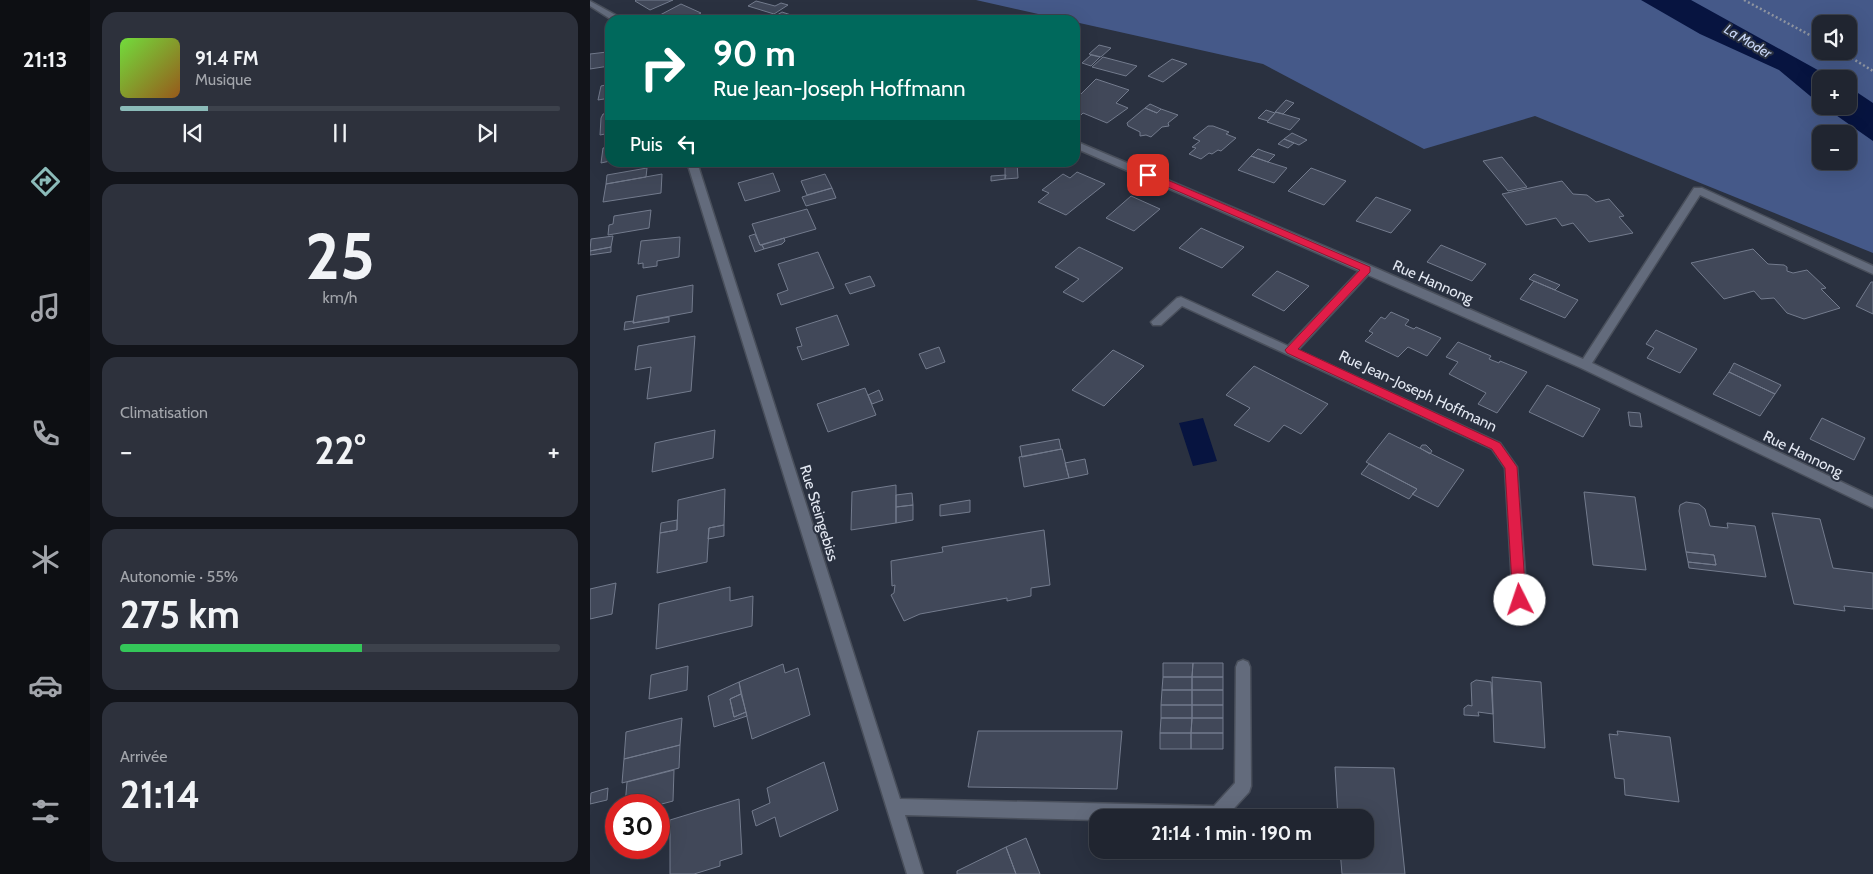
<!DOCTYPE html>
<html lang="fr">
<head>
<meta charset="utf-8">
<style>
  :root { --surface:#202530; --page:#2d313c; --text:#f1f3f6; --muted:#a2a5ab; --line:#3d424c; --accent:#8bbbb9 }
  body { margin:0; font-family:Cabin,sans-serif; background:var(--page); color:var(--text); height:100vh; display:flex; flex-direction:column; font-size:19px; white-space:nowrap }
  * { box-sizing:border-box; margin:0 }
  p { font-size:16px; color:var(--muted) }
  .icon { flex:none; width:28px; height:28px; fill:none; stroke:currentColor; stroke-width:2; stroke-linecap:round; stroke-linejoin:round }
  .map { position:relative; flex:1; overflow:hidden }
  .sheet { display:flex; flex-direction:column; gap:12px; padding:12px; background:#12141a; width:500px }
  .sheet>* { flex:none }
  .hud { position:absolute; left:15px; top:15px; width:475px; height:152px; border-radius:15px; box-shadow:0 5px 20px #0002,0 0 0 1px var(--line); background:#00695c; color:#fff; overflow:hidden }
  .fabs { position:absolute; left:1222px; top:15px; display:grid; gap:10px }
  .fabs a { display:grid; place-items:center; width:45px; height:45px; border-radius:10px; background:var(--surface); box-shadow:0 5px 20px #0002,0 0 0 1px var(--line); font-size:25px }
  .speed { position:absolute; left:15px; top:794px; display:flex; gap:10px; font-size:25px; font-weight:700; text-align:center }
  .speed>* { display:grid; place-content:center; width:65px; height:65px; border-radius:50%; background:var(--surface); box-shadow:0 5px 20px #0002,0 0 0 1px var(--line); line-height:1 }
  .speed .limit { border:8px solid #d22; background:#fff; color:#111 }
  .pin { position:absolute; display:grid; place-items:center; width:42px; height:42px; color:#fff; margin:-21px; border-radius:10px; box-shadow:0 2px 8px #0006 }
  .me { position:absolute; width:55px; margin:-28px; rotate:356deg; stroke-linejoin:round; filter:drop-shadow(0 0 4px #0008) }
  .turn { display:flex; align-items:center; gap:18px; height:105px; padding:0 25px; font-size:22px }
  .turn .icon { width:65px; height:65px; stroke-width:2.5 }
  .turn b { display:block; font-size:35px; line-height:42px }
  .then { display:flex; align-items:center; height:48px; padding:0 25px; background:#0003; gap:10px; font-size:19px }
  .big { font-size:38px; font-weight:700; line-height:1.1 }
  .sheet .widget { flex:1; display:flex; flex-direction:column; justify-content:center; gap:8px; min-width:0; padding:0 18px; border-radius:15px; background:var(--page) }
  .sheet .dial { align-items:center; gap:0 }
  .dial b { font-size:65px; line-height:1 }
  .song { display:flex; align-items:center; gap:15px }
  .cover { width:60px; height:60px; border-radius:8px; background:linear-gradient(135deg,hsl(100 70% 55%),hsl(30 70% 35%)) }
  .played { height:5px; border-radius:2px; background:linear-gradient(90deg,var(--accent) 20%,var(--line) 20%) }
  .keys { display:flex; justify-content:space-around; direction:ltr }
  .heat { display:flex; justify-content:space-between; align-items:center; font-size:28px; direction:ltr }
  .charge { height:8px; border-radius:4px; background:linear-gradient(90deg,#34c759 55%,var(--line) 0) }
  .trip { position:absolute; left:499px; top:809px; width:285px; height:50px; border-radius:15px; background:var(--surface); box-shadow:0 5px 20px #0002,0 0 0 1px var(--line); font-weight:700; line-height:50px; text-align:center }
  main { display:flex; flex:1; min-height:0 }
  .menu { display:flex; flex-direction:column; width:90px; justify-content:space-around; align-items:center; background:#0d0f13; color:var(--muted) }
  .menu .icon { width:35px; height:35px }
  .menu .selected { color:var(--accent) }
  .menu b { font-size:22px; color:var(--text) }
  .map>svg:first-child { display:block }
  .green { fill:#455989; fill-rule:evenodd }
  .water { fill:#071440 }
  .building { fill:#414859; stroke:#737b8d }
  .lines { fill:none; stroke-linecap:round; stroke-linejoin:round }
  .minor-casing { stroke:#494f5b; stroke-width:3 }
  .path { stroke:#8e94a0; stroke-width:2.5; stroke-dasharray:2 2.5; stroke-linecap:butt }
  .minor { fill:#636b7c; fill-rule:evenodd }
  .route { fill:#e11d48; stroke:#92132f }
  .labels { text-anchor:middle; stroke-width:4; stroke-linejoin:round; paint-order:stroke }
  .far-water-label { font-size:14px; font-style:italic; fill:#c8d6f6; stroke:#2a3140 }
  .street-label { font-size:15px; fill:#e3e8f2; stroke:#2a3140 }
</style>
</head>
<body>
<main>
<nav class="menu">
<b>21:13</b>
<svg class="icon selected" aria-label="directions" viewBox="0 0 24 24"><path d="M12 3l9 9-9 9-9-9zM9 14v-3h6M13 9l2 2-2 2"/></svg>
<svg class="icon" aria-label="music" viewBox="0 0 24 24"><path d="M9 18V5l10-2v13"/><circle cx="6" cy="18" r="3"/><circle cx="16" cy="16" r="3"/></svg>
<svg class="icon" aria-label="phone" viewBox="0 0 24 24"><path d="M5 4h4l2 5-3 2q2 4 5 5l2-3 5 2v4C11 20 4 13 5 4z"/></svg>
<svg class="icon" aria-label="climate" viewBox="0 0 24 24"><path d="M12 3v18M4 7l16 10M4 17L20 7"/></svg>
<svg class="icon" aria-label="car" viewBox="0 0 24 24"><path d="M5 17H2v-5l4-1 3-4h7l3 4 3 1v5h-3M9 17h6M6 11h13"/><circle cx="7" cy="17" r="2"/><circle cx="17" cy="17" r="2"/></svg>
<svg class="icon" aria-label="filters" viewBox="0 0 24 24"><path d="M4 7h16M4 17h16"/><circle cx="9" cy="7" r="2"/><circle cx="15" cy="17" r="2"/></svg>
</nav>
<section class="sheet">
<div class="widget">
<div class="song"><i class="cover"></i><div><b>91.4 FM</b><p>Musique</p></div></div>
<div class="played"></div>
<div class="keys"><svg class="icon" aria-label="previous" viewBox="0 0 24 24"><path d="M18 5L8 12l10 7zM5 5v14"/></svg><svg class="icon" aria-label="pause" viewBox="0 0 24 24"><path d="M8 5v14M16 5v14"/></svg><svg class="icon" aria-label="next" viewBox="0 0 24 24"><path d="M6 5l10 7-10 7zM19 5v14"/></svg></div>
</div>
<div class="widget dial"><b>25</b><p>km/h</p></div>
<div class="widget"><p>Climatisation</p>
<div class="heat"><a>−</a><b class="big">22°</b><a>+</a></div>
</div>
<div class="widget"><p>Autonomie · 55%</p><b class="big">275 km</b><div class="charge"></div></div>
<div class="widget"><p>Arrivée</p><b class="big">21:14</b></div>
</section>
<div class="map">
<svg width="1283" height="874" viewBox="0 0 1283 874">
  <rect width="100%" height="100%" fill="#2a3140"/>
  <path class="green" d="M386,0H1283V253L945,116L834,149L673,64L485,22V20H475ZM1231,24H1259V51H1231ZM1231,79H1259V106H1231ZM1231,134H1259V161H1231Z"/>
  <path class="water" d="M1051,0H1101L1244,79H1231V105L1189,70L1110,34Z
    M1259,87L1283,103V141L1233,106H1259Z
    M613,418L627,461L603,466L589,423Z"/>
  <path class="building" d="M46,0H83L60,10L45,1Z
    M166,1L185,6L191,3L198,5L184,14L158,6Z
    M91,4L111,13L98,20H81L70,15Z
    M192,12L204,16L197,20H179Z
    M509,45L521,48L511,57L499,54Z
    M17,52L16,61L20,60L19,66L0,69V54Z
    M501,55L510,57L501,66L492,63Z
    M513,57L547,66L536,76L502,67Z
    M582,59L597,64L573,82L558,76Z
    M506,79L539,90L526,103L538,108L517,123L493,113L490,116L485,115V100Z
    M20,84V100V98L8,100L11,86Z
    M696,100L704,103L693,114L685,112Z
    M560,104L571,109L567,113L555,108Z
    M555,108L567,113L571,109L588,115L578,123L579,126L572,127L561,137L556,135L550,136V132L538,126L537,123Z
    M676,110L685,113L678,121L668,118Z
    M686,112L693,114L710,119L700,130L677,122Z
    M20,113V133L10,135L11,118L13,114Z
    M618,126H623L639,132L636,134L646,138L631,151L628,150L622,154L619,153L611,159L599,154L606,148L602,147L610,141L603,138Z
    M702,133L717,140L709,145L694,139Z
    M694,139L704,143L698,148L688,144Z
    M20,147V161L11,163L13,148Z
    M668,149L673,151L685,155L678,162L661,156Z
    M661,156L678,162L697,168L684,183L648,170Z
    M912,157L937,187L918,191L893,161Z
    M415,162H427L428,178L415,179Z
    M57,168L56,177L16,184L17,175Z
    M721,168L756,181L734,205L698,191Z
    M487,172L515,184L476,215L448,202L459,193L452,190L473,174L480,178Z
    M183,173L190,191L155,201L148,183Z
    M72,174L71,193L13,202L16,184Z
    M235,174L242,188L217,195L211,181Z
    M416,175L415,179L401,181V176Z
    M972,181L983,194L997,195L1006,202L1019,199L1034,216L1029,217L1043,233L999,242L983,223L972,226L966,218L936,225L912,194Z
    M242,188L246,198L216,206L212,197Z
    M541,196L570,209L544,231L516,218Z
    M786,197L821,210L801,233L766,221Z
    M217,209L226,229L170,245L162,224Z
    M61,210L59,228L18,235L19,225L23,224L24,216Z
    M611,228L631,237L654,247L632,268L589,248Z
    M165,234L170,245H172L174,249L165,252L159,236Z
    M23,236L21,247L0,251L1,239Z
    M90,237L89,257L67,261V266L53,268V263L48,264L51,241Z
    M194,238L195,241L192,244L174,249L172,245Z
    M851,245L896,264L882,281L837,262Z
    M21,247V252L0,255V251Z
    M489,247L533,268L493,302L473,292L489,279L465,267Z
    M1163,249L1178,264L1194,265L1197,267V271L1203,273L1217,270L1236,288L1231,289L1250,308L1214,319L1197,313L1184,298L1171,299L1164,291L1134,299L1101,263Z
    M228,252L244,288L191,305L187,294L198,290L188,264Z
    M687,271L719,286L694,311L662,295Z
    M944,274L970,285L965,290L939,279Z
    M280,276L285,286L260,294L255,284Z
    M944,281L988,300L975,318L930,299Z
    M1281,282H1283V314L1266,306Z
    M103,285L102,312L43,323L47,296Z
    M801,312L819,320L815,325L824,329L826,327L851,338L837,356L818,347L808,357L775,341L783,333L779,331L791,317L795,319Z
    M247,315L259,345L212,360L207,347L212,346L206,328Z
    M79,317V322L34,330L35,322L44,321L43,323Z
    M1066,330L1107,349L1090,373L1057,358L1064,348L1056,344Z
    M105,336L101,391L57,399L61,367L45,370L48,346Z
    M868,342L901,356L899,359L909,363L910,361L937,372L907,413L888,404L896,393L859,374L868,362L856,357Z
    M349,347L355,362L336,369L329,354Z
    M523,350L554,366L514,406L482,390Z
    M1144,363L1191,385L1185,394L1139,372Z
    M664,366L738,404L711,434L694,425L679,442L644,425L660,408L636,395Z
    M1139,372L1185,394L1170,416L1123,394Z
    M957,385L1010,409L993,437L939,412Z
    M275,388L286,415L238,432L227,404Z
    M289,390L293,400L282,404L278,395Z
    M1038,412L1050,413L1052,427L1040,426Z
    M1232,418L1275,438L1264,460L1220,439Z
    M125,430L123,458L62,472L65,443Z
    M799,433L874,470L848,507L822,494L827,489L776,462Z
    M469,439L471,449L432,457L430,446Z
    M832,445H836L842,451L840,454L830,448Z
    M472,449L479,478L434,487L429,457Z
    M495,459L498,474L479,478L475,463Z
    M779,464L827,489L819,499L771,474Z
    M306,485V523L261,530L262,492Z
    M135,489L134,525L119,528L117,562L67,573L70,533L87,530L88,500Z
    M994,492L1045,497L1056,570L1003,565Z
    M322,493L323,505L306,507V495Z
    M380,500V512L350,516V505Z
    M1096,502L1109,504L1115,509L1120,526L1138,528L1137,523L1165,526L1176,577L1099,568L1098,562L1126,565L1124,555L1096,552L1089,511L1090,505Z
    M323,505V520L306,523V507Z
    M1182,513L1230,519L1243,568L1283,573V609L1254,606L1255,611L1204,604Z
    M87,520V530L70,533L71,523Z
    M134,525V536L118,539L119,528Z
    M454,530L460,585L441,588V596L417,601V598L330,614L314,621L301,595L304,593L305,585L302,586L301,561L353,552L352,547Z
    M1096,552L1124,555L1126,565L1098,562Z
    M26,583L22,614L0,619V589Z
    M140,587V601L163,596L162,626L66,649L69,604Z
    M573,663H603L602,677H573Z
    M603,663H633V677H602Z
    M193,664L195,673L208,668L220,715L162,739L149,682Z
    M98,666L97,690L59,699L61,675Z
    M573,677H602V690H572Z
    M602,677H633V690H602Z
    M902,677L951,682L955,748L904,742Z
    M886,680L901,682L903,714L888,712L889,716L874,715V708L878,705L882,706L881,683Z
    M149,682L151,694L140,699L144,717L156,712L157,716L124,727L118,696Z
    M572,690H602V705H571Z
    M602,690H633V705H602Z
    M151,694L156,712L144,717L140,699Z
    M571,705H602V718H571Z
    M602,705H633V718H602Z
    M92,718L90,745L34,759L36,732Z
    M571,718H602L601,733H570Z
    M602,718H633V733H601Z
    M388,731H532L527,789L378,787Z
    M1027,731L1080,737L1089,802L1035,795L1034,779L1025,778L1019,734L1028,735Z
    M570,733H601V749H570Z
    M601,733H633V749H601Z
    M90,745L89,768L32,783L34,759Z
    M234,762L248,810L190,837L185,817L166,826L162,811L180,803L177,788Z
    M745,767L804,768L815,874H752L750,850H775V818H748Z
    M84,770L83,801L68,805H35L37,782Z
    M18,788L17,800L0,804L1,793Z
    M149,799L152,854L130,861V866L104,874H80V820Z
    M436,838L450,874H426L416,847Z
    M416,847L426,874H367V871Z"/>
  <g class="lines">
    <g class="minor-casing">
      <path id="minor" d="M0,1L31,18L32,20H22L0,6Z
        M485,141L781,266L993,359L1104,188H1112L1283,266V274L1110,195L1002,363L1283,497V508L991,368L778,275L708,350L910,443L927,467L937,600L935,604L930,606L925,604L923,600L915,468L902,449L592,306L571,325H563L561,322L587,298L591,297L698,346L769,271L485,148Z
        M97,162H107L310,799L624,806L645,783L646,667L648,662L653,660L658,662L660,667L661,786L659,792L635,818H508V820L315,815L333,874H317Z"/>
    </g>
    <path class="path" d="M1154,0L1231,41
      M1250,51L1283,71"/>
    <use href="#minor" class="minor"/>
  </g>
  <path class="route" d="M555,173H561L780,267V272L708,349L910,443L927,467L936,600L934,604L930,605L925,604L923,600L915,468L902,449L697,353L695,350L770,270L555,177Z"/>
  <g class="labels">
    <g class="far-water-label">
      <text transform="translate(1158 41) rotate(31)" y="5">La Moder</text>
    </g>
    <g class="street-label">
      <text transform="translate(843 282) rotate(24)" y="5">Rue Hannong</text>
      <text transform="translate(828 391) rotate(25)" y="5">Rue Jean-Joseph Hoffmann</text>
      <text transform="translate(1213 454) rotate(26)" y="5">Rue Hannong</text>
      <text transform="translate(229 513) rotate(73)" y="5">Rue Steingebiss</text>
    </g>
  </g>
</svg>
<div class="fabs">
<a><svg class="icon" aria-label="sound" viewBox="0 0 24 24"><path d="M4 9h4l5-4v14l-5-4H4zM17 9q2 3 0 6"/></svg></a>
<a>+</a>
<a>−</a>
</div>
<div class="speed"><div class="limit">30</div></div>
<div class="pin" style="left:558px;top:175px;background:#d93025"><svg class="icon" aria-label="arrive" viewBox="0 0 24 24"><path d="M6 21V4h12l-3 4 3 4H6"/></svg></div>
<svg class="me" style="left:930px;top:600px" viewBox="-20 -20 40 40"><circle r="19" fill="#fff"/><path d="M0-13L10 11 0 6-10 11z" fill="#e11d48"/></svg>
<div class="trip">21:14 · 1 min · 190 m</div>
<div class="hud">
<div class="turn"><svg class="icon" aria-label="right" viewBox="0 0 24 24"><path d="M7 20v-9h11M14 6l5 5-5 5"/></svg><div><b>90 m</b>Rue Jean-Joseph Hoffmann</div></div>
<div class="then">Puis<svg class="icon" aria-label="left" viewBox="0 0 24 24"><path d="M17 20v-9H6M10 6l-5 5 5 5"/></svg></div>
</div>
</div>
</main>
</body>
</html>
